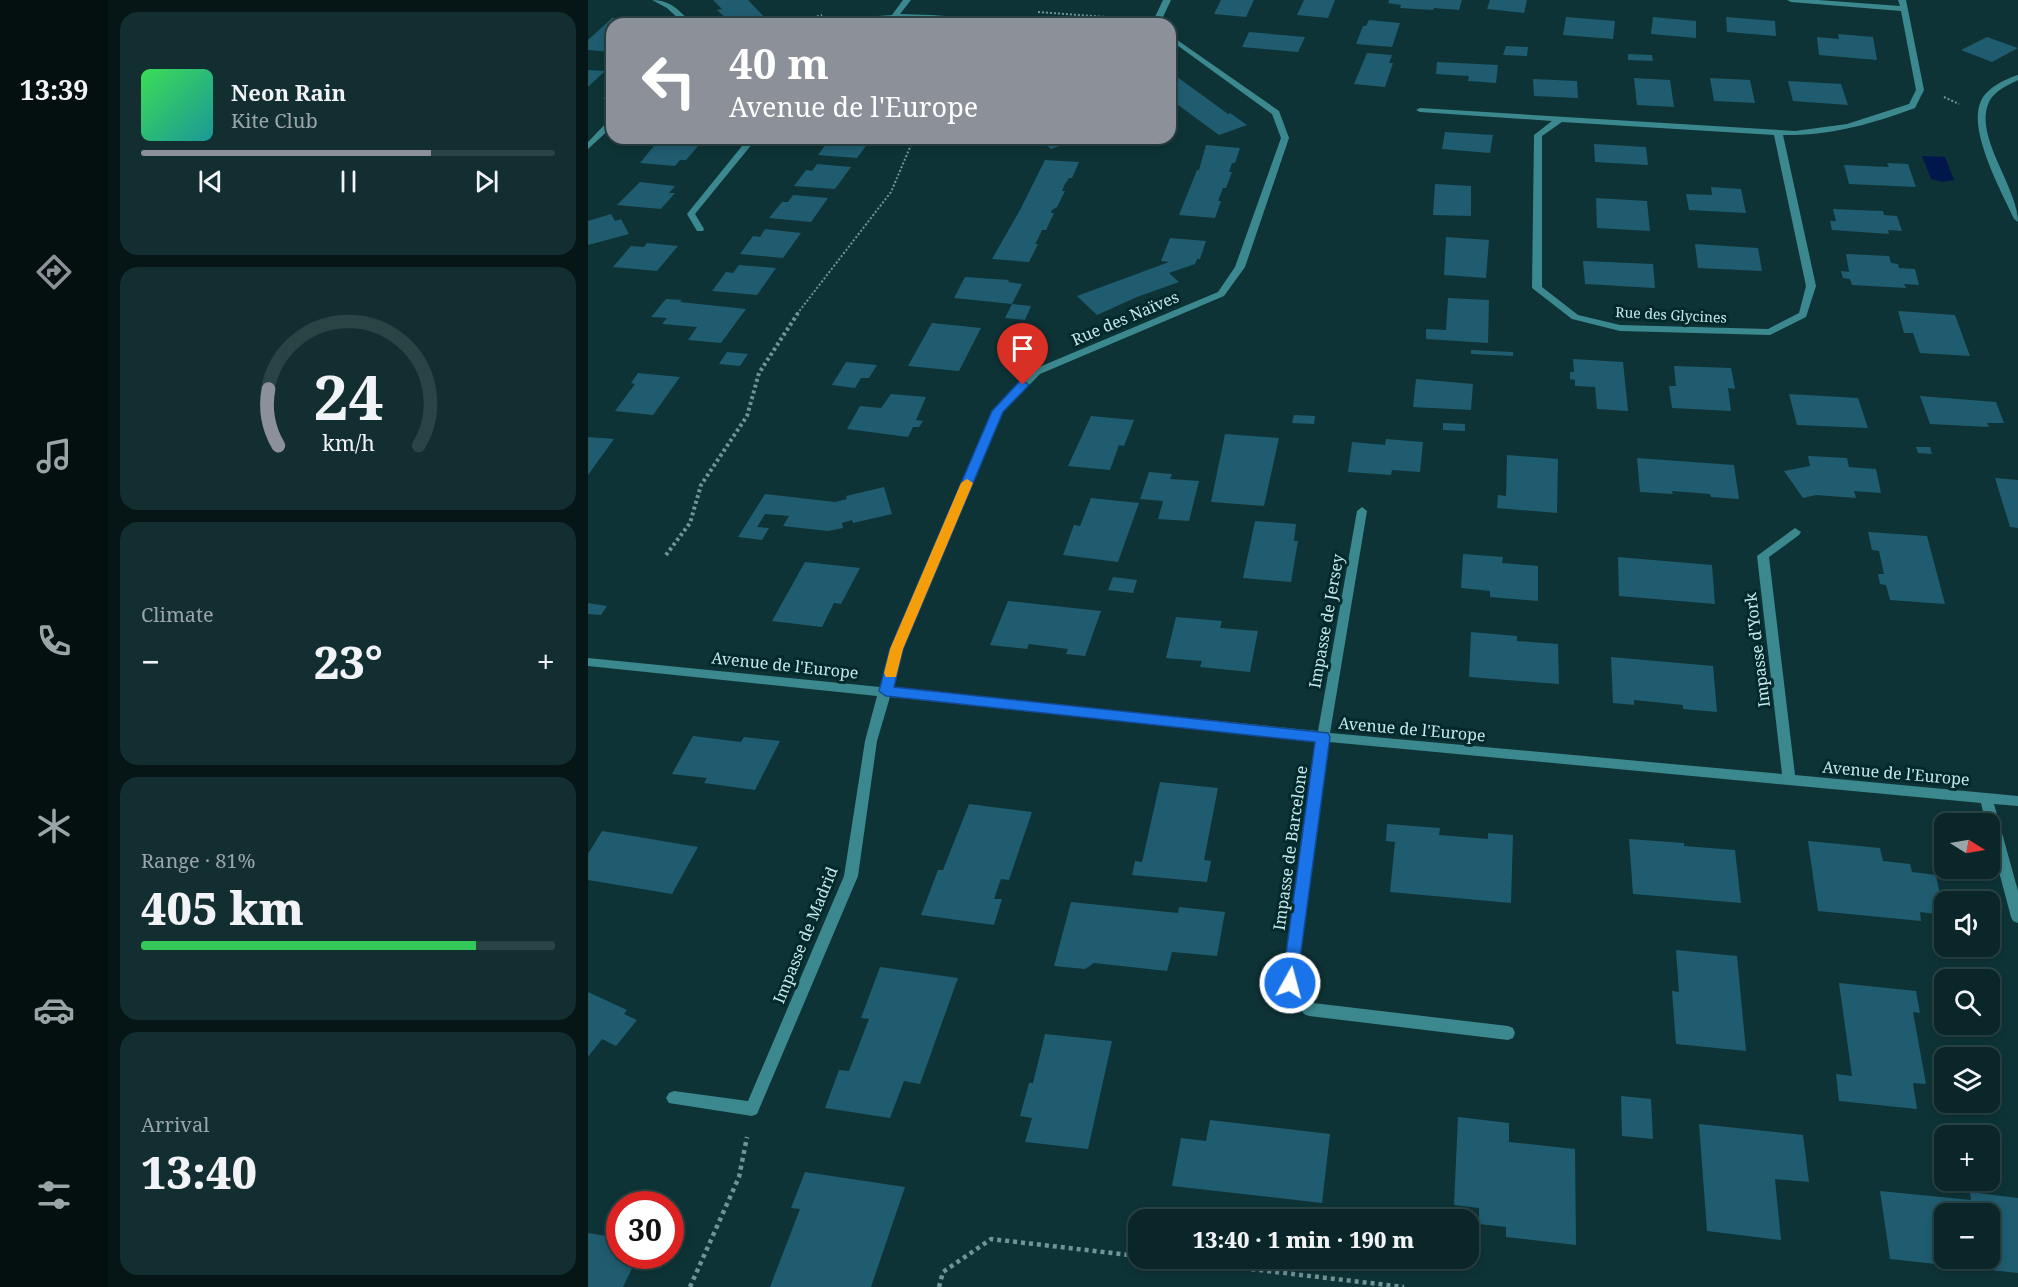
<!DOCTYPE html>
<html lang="en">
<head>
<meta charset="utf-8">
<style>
  :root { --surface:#0a2628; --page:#132e30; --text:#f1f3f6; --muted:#99a5a8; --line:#2a4345; --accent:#8c9099 }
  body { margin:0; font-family:"Noto Serif",serif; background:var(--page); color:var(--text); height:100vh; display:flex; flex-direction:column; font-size:22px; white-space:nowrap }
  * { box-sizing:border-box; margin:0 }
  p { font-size:20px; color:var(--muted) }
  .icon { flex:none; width:33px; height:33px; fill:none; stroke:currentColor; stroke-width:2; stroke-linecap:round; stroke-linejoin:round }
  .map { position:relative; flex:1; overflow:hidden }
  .details { display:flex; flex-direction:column; gap:12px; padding:12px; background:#061516; width:480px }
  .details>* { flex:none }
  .top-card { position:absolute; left:18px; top:18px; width:570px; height:126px; border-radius:18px; box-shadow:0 3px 9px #0003,0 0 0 2px var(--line); background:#8c9099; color:#fff; overflow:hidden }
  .needle { width:39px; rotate:101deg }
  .buttons { position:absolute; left:1346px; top:813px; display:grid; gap:12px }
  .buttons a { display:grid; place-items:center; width:66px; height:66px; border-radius:12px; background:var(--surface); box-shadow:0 3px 9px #0003,0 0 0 2px var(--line); font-size:30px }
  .speed { position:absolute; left:18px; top:1191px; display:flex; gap:12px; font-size:30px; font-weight:700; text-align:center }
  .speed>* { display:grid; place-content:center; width:78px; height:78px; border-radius:50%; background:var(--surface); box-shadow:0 3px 9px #0003,0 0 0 2px var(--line); line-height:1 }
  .speed .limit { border:9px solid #d22; background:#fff; color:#111 }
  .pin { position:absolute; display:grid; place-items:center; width:51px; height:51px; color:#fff; margin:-62px -26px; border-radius:50% 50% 50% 0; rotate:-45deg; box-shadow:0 0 6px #0007 }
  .pin .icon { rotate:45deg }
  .me { position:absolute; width:66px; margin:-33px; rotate:7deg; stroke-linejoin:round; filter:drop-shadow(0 0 4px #0008) }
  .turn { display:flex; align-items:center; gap:21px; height:126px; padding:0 24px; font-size:27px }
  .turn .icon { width:78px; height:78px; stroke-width:2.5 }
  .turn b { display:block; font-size:42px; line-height:51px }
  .big { font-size:45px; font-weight:800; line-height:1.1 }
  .details .card { flex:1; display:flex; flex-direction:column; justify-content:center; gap:9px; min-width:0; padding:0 21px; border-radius:18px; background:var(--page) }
  .details .dial { align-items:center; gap:0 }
  .dial svg { height:156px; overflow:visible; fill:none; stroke:var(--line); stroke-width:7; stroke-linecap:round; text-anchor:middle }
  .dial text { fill:var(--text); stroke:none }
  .song { display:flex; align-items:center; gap:18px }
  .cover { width:72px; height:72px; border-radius:9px; background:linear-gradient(135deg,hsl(130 70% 55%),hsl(180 70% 35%)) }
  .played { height:6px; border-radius:3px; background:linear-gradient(90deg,var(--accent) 70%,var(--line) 70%) }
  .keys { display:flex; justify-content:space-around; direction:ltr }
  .heat { display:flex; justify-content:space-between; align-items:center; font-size:33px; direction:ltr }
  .charge { height:9px; border-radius:4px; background:linear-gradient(90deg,#34c759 81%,var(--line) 0) }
  .trip { position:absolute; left:540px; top:1209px; width:351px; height:60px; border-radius:18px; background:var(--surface); box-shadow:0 3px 9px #0003,0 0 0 2px var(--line); font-weight:800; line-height:60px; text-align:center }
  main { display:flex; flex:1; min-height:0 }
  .tabs { display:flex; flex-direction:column; width:108px; justify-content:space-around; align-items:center; background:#040f10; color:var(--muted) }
  .tabs .icon { width:42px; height:42px }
  .tabs .active { color:var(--accent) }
  .tabs b { font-size:27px; color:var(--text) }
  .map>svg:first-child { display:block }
  .water { fill:#01174c }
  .building { fill:#1f5c6f; fill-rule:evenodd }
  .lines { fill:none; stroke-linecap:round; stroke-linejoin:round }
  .path-far2 { stroke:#719497; stroke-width:2; stroke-dasharray:2 2; stroke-linecap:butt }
  .path-far1 { stroke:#719497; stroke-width:4; stroke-dasharray:3 3; stroke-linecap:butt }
  .path { stroke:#719497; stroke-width:4.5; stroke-dasharray:4 4; stroke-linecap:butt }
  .street { fill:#3b898f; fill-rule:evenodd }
  .route { fill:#1a73e8; stroke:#114b97; stroke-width:1.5 }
  .slow { fill:#f59e0b }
  .labels { text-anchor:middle; stroke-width:6; stroke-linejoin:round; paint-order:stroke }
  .far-street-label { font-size:14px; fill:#c8e9ec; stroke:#02292c }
  .street-label { font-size:16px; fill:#c8e9ec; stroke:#02292c }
</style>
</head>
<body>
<main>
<nav class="tabs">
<b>13:39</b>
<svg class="icon active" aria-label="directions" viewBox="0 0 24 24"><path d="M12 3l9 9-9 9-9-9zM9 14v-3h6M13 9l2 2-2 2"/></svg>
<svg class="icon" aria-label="music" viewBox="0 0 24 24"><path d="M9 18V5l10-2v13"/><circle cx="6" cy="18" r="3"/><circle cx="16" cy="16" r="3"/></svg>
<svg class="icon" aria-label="phone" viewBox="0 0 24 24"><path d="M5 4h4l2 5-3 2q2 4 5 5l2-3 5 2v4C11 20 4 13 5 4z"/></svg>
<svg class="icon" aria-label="climate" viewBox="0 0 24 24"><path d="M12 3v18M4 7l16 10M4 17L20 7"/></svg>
<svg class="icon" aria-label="car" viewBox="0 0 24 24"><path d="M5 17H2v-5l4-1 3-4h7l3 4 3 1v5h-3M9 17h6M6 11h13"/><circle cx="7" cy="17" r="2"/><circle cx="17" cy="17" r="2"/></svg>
<svg class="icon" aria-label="filters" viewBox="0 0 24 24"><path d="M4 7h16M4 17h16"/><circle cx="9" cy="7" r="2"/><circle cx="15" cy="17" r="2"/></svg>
</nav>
<section class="details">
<div class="card">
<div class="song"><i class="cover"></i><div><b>Neon Rain</b><p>Kite Club</p></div></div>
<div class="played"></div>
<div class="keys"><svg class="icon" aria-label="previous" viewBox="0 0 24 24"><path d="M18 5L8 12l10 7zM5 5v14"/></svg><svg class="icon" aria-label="pause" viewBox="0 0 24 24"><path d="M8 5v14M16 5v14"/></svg><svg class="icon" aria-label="next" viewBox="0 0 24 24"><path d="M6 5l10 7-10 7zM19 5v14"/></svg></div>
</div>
<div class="card dial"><svg viewBox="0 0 100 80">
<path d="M14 69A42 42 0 1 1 86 69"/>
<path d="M14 69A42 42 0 0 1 9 40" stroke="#8c9099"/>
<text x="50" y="56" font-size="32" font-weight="700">24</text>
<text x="50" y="72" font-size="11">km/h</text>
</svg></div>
<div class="card"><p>Climate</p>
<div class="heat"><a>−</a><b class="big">23°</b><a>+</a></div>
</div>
<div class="card"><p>Range · 81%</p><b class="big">405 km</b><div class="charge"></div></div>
<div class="card"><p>Arrival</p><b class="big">13:40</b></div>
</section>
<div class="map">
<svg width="1430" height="1287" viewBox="0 0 1430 1287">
  <rect width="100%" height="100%" fill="#0e3336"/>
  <path class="water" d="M1334,156L1357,157L1366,180L1355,182L1343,179Z"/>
  <path class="building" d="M125,0H160L180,21L170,24H150L146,20L141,21L129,10L134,9Z
    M633,0H666L658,17L626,14Z
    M716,0H747L740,18L709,15Z
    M801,0H874L871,10L846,8L845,10L812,8L813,5L800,3Z
    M902,0H939L936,13L899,9Z
    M978,17L1027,21L1025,39L975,35Z
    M1065,17L1108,21V38L1063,34Z
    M1138,17L1187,21L1188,36L1139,32Z
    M24,18L42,19L37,24H24V52L0,50V40Z
    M781,20L812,23L804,47L768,44L775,26H778Z
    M661,32L717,37L710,52L654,47Z
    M1250,34L1285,37L1289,60L1231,55L1229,37L1251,39Z
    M1399,37L1430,48L1404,62L1373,50Z
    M918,46L940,47L939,56L915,55Z
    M779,53L804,55L801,63H805L797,87L766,84Z
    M1040,54L1064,55L1065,61L1040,60Z
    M849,62L910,65L908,83L880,81L881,76L848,74Z
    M0,70L17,71L0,87Z
    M582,74L592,79L640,114L642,113L659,125L631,135L582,99Z
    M1046,78L1082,80L1086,107L1049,105Z
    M1122,78L1162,80L1167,103L1126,101Z
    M945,79L989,81L990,98L946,96Z
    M1200,81L1253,84L1260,105L1205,101Z
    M857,132L905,135L902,153L854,149Z
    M249,138H284L269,158L230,155L241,140H247Z
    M450,138H486L489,140L463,149Z
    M69,142L111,145L98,160H92L87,166L52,163Z
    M1006,144L1058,147L1060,165L1007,162Z
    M618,145L652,148L647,163H644L641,172H644L638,188H635L630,201H633L627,218L591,215L609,170H611Z
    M457,160L491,162L484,178H481L477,184L474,191H477L469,207L464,210L463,213H466L458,230H454L451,237L447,244H450L441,262L404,259L432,210Z
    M1299,163L1320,164L1328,187L1261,184L1256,165L1301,167Z
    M229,164L263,167L247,189L206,186L218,170L224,171Z
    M52,182L87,186L81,193H87L73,209L29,205Z
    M847,184L883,186V216L845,215Z
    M1123,187L1153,189L1158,213L1101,210L1098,194L1124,195Z
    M205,195L240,198L223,222L181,218L194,202H200Z
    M1008,198L1059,201L1062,231L1009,228Z
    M1245,209L1295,211L1296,215L1309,216L1314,231L1300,230L1301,234L1244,230L1242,221H1248Z
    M23,214L27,221L33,219L41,234L0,245V221Z
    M177,229L213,233L195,258L152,254L165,236L172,237Z
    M858,237L901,240L898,278L856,275Z
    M582,238L618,241L612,259H609L607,264L581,273L591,282L549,297L509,315L489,296L581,262L573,261Z
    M59,243L90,246L69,271L25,267L43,246L56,247Z
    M1107,244L1170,248L1174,271L1110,268Z
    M1258,254L1301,256L1303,263L1310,264L1311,268L1327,269L1331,285L1316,284L1318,288L1264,285L1262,279L1255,278L1253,271L1261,272Z
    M995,261L1065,264L1067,288L997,284Z
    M151,265L188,268L169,295L124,291L138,272L145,273Z
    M377,277L421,280L420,282L434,284L424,304L366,298Z
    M860,298L901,300L900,343L838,339V329L858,330Z
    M78,299L94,300L92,302L158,309L133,343L100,340L109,327L74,324L79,318L63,317Z
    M424,304L443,306L437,320L417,318Z
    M1310,311L1367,315L1382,356L1332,353L1325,333H1316Z
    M344,323L393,328L371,371L320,366Z
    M883,350L925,352V356L883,354Z
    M139,352L160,354L152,366L131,364Z
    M985,359L1035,362L1040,411L1009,409L1007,387L987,386V380L982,379V372H986Z
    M258,362L289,365L281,378H273L267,388L244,385Z
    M1086,366L1143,368L1147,389L1140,388L1143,411L1084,408L1081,386H1088Z
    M50,373L92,377L65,415L27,411L47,384L43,383Z
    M828,379L885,384L883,410L825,407Z
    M303,394L338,397L328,420L335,421L331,427H325L320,437L259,429L272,406L293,408Z
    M1201,394L1270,398L1280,428L1209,425Z
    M1332,396L1408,402L1416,423H1399L1401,427L1342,424Z
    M706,415L727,416L726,424L704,423Z
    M503,416L546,420L536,446L531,445L522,470L480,466Z
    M855,423L877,424V431L855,430Z
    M637,434L691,438L676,506L623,502Z
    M0,437L26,439L0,475Z
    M798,439L835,442L832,472L804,470L803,475L760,472L764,442L797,445Z
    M1328,447H1342L1344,454L1330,453Z
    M919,455L970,459L969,513L909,508L910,495L918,496Z
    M1220,456L1259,458L1261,467L1288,469L1293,493L1266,491L1268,498L1228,495L1215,498L1196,471L1222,466Z
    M1049,458L1146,465L1151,499L1123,497L1122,494L1084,491L1085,494L1052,492Z
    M561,472L584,474L582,479L611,481L601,521L570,519L575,501L552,499Z
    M1407,478L1430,480V528L1422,527Z
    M296,487L304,514L265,523L264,520L254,523L255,528L240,531L195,526L201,516L177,514L169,527L181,528L174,540L150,537L177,494L247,502L259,499L258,496Z
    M503,498L551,503L530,562L475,555L486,525L492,526Z
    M667,521L708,524L706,541H710L703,582L655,578Z
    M1280,532L1339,536L1357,604L1302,600L1298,585L1292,584L1290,574H1296L1291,551L1284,550Z
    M875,554L915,557L914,563L950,566V601L902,597V591L873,588Z
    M1030,557L1124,565L1127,604L1031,596Z
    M217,562L272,568L253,604L246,603L234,627L184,621Z
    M525,577L549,580L545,593L520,590Z
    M420,601L513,611L497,656L478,654L480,649L441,644L439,649L402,645Z
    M0,603L19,606L13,615L0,614Z
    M588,617L634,621L632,628L670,631L662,672L612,667L614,661L578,658Z
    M883,632L929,636V641L970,644L971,684L881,677Z
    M1023,657L1125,666L1129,712L1095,709V705L1046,700V705L1025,703Z
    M105,736L153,742L156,737L192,741L167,790L116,783L119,778L84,774Z
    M572,782L630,788L616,860L623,861L619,882L544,875L547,861L554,862Z
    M381,804L444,812L421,880L413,879L406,899H414L406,925L333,915L350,870H355Z
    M799,824L852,828L851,835L900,839V833L925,835L923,903L802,892L807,842L798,841Z
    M14,831L39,835L110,847L84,894L0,880V854Z
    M1041,839L1096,843V846L1147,850L1153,903L1045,894Z
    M1220,841L1292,848L1295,861L1322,864L1324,872L1348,875L1356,915L1332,912L1333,921L1230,911Z
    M483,902L590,913L591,907L637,912L629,956L584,952L579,971L506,963L497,969L466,966Z
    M1088,950L1149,956L1158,1051L1088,1044L1084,991L1091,992Z
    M292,967L370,978L332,1084L316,1081L302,1118L237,1108L251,1070L261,1071L281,1019L273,1018Z
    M1251,983L1328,991L1332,1013L1325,1012L1338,1084L1325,1083L1329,1109L1251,1101L1248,1074L1264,1076Z
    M0,992L39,1010L36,1014L49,1020L28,1046L14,1039L0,1057Z
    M457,1034L524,1041L500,1149L437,1142L444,1118L432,1116L441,1083H445Z
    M1033,1096L1063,1099L1065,1139L1034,1136Z
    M870,1117L921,1123V1142L987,1149L988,1245L918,1237V1227L891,1224V1208L866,1205Z
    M622,1120L742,1134L734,1203L584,1186L593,1138L618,1141Z
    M1111,1124L1215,1135L1221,1182L1187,1179L1193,1240L1119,1231Z
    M217,1172L317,1187L283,1287H182L212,1209L203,1208Z
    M1292,1191L1383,1200L1382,1192L1430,1198V1273L1302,1259ZM1356,1214H1401V1258H1356Z
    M0,1233L32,1238V1256H50L35,1287H0Z"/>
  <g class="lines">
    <path class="path-far2" d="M450,12L545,19
      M202,24L234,15
      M1356,97L1371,104
      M16,99L24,91
      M209,314L303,192L326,138"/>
    <path class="path-far1" d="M78,555L102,523L113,485L159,416L171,373L210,313"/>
    <path class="path" d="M568,1258L816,1287
      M102,1287L151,1177L159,1137
      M351,1287L355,1272L403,1239L550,1256"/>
    <path class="street" d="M64,0C83,0 92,11 104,24H96L79,8Z
      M315,0H323L312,14L344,15L432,22L436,24L321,19L252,24L277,17L304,15Z
      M575,0H583L575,17V24H567V17Z
      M1199,0H1230L1312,6L1310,0H1318L1336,90L1327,108C1284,124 1241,136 1195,135L1228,286L1218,317L1182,335L1032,331L984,319L944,288L946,135L964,121L832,112L828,110L832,108L1207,131L1259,124L1321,104L1328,90L1313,11L1203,2ZM974,122L1186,135L1218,286L1211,313L1180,329L1032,325L990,315L954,287V136Z
      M582,35L691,111L701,138L657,267L636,296L452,374L415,412L315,649L304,688L730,731L769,511L774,507L779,511L742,733L1194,774L1169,556L1207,528L1213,532L1211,535L1181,557L1207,775L1430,796V806L1406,804L1430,891V923L1425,921L1423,917L1401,834V824H1398L1393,803L741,742L709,982L725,1003L920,1026L925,1028L927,1033L925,1038L920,1040L721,1016L716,1014L695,983L728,741L302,697L289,741L270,876L169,1114L164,1116L81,1103L78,1098L81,1093L86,1091L160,1101L256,876L277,741L289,696L0,666V658L292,687L303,649L406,409L444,370L630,292L647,267L693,138L684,114L582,40Z
      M1430,75V80C1420,85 1406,91 1401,102C1385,136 1430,187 1430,222L1426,219C1414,192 1379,130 1393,101C1399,88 1417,79 1430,75Z
      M21,120H24V127L0,149V142Z
      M83,138H117L158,141L161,138H169L107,214L116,229L115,231H109L99,214L154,146L87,140Z"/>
  </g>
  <path class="route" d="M435,381L441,385L415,412L315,649L306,687L740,733L742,737L708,988L702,990L696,988L694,983L727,742L298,696L291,691L302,649L404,411L431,382Z"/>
  <path class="slow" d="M379,479L385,483L315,649L308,677H298L296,673L302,649L373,483Z"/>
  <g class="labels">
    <g class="far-street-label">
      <text transform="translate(1083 315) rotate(3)" y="5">Rue des Glycines</text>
    </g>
    <g class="street-label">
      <text transform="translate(537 318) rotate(-23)" y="6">Rue des Naïves</text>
      <text transform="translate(738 621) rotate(-80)" y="6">Impasse de Jersey</text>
      <text transform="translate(1169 650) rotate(-97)" y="6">Impasse d'York</text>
      <text transform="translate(197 665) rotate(6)" y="6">Avenue de l'Europe</text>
      <text transform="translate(824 729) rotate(5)" y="6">Avenue de l'Europe</text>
      <text transform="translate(1308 773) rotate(5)" y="6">Avenue de l'Europe</text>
      <text transform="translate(702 848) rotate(-82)" y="6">Impasse de Barcelone</text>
      <text transform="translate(217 935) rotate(-68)" y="6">Impasse de Madrid</text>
    </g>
  </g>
</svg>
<div class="buttons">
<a><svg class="needle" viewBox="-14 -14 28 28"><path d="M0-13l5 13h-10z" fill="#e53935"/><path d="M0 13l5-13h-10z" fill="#99a5a8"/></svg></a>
<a><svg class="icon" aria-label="sound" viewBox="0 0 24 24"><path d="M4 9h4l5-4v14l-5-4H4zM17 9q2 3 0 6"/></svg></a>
<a><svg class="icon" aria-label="search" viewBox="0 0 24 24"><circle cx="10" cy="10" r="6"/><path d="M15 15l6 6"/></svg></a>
<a><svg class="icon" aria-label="layers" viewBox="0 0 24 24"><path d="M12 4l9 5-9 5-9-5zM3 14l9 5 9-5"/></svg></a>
<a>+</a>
<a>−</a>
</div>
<div class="speed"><div class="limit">30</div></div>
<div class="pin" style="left:435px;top:385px;background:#d93025"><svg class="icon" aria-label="arrive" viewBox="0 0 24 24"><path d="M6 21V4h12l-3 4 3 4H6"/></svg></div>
<svg class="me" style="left:702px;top:983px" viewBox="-20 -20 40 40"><circle r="17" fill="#1a73e8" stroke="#fff" stroke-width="3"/><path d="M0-11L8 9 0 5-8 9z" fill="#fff"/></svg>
<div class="trip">13:40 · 1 min · 190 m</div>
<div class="top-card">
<div class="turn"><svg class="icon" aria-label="left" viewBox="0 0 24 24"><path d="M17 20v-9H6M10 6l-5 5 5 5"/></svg><div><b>40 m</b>Avenue de l'Europe</div></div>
</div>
</div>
</main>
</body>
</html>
